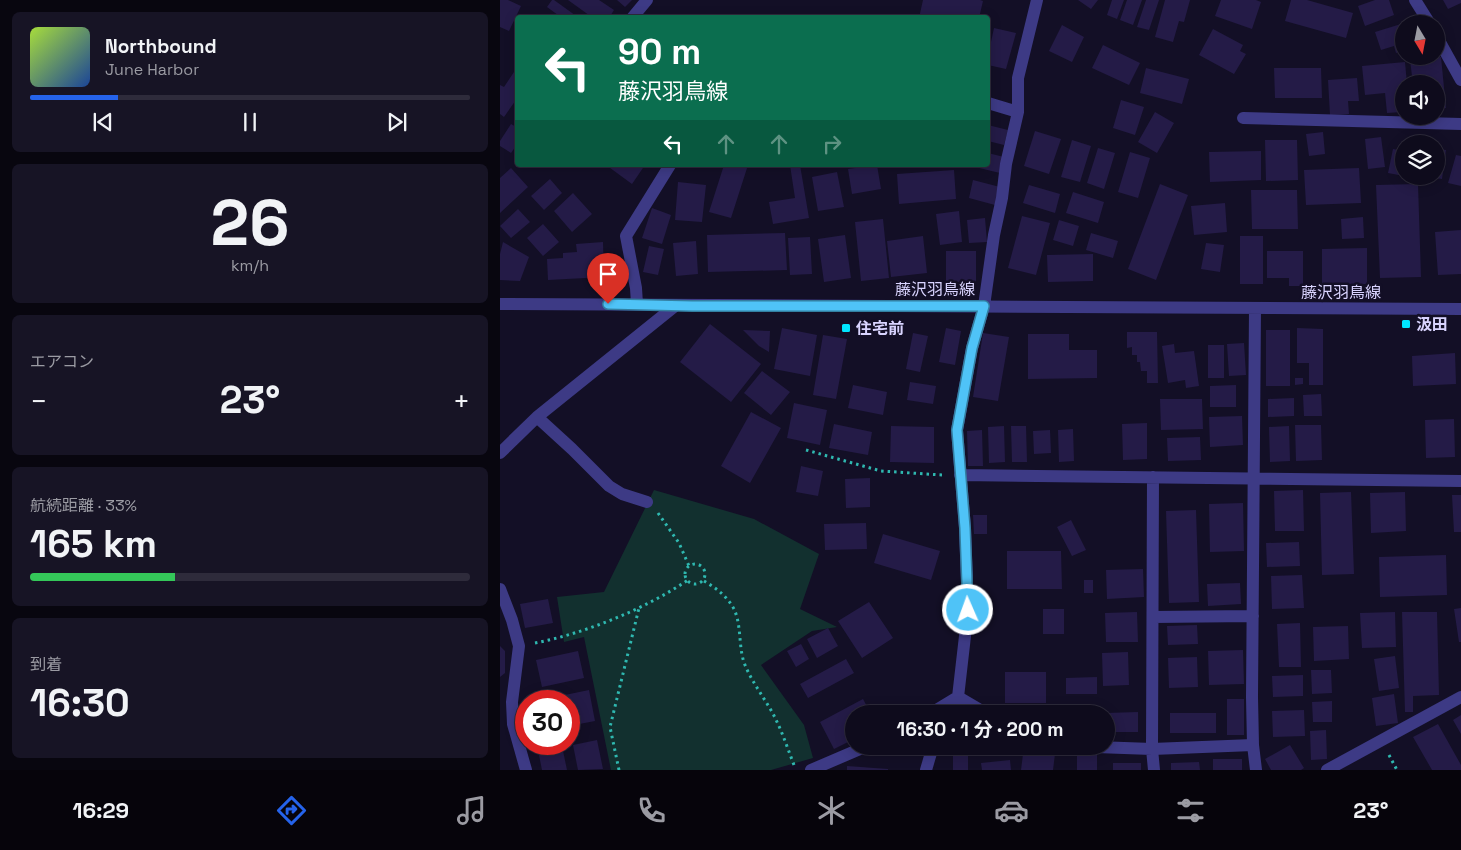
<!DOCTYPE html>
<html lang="ja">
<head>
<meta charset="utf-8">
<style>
  :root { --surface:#0e0b1c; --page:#171425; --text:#f1f3f6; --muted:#9b9ba3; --line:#2e2b3b; --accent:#2563eb }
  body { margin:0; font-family:"Space Grotesk","Noto Sans JP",sans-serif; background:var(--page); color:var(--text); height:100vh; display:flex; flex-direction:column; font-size:19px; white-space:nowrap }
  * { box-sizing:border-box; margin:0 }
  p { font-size:16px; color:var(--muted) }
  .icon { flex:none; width:28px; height:28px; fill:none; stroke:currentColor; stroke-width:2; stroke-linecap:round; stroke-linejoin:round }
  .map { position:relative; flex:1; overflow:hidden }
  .details { display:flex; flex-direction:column; gap:12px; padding:12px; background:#08060f; width:500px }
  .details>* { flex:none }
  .banner { position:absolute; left:15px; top:15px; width:475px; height:152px; border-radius:5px; box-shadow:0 2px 12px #0003,0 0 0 1px var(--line); background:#0b6e4f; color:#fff; overflow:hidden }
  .needle { width:32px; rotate:170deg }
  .fabs { position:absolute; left:895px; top:15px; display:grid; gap:10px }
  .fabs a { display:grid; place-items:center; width:50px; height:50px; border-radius:50%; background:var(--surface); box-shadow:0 2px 12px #0003,0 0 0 1px var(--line); font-size:25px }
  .speed { position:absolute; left:15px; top:690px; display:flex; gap:10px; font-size:25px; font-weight:700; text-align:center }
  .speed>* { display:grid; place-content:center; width:65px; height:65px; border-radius:50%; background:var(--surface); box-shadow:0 2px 12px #0003,0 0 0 1px var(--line); line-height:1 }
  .speed .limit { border:8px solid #d22; background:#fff; color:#111 }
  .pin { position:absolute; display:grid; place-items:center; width:42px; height:42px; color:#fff; margin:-51px -21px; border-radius:50% 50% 50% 0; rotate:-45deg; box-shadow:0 0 5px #0007 }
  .pin .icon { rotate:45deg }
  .me { position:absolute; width:55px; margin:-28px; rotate:358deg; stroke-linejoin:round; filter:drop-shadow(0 0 4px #0008) }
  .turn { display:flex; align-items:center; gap:18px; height:105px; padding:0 20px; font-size:22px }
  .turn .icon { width:65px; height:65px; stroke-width:2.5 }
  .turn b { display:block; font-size:35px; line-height:42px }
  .lanes { display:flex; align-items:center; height:48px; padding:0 20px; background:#0003; justify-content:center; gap:25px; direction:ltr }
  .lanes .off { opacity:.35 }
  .big { font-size:38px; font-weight:700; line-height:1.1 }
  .details .widget { flex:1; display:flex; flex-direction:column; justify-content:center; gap:8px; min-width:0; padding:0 18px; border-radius:8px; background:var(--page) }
  .details .dial { align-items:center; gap:0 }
  .dial b { font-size:65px; line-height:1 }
  .song { display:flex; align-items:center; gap:15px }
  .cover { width:60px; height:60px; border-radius:8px; background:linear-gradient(135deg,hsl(80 70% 55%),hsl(220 70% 35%)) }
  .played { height:5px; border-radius:2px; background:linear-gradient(90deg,var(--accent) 20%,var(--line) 20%) }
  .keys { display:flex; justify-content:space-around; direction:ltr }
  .heat { display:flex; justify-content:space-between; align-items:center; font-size:28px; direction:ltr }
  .charge { height:8px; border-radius:4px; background:linear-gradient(90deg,#34c759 33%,var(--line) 0) }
  .trip { position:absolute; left:345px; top:705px; width:270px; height:50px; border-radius:25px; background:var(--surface); box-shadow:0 2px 12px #0003,0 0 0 1px var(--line); font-weight:700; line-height:50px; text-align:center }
  .menu { display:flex; height:80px; justify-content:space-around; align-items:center; background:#06040b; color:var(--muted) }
  .menu .icon { width:35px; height:35px }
  .menu .active { color:var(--accent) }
  .menu b { font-size:22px; color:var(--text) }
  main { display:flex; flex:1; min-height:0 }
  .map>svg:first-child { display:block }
  .green { fill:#12302f }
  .building { fill:#241b47 }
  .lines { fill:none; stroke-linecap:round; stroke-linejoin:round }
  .path { stroke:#2fb8b0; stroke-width:3; stroke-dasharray:2.5 4; stroke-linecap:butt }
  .minor { stroke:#3d3a85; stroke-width:12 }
  .route-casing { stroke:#337fa1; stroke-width:12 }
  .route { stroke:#4fc3f7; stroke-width:9 }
  .poi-dot { fill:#00e5ff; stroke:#130f26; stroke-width:2 }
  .labels { text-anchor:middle; stroke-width:5; stroke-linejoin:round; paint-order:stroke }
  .street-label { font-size:16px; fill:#d9d4ff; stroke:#130f26 }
  .poi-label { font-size:16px; font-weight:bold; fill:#d9d4ff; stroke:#130f26; text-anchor:start }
</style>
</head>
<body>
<main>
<section class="details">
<div class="widget">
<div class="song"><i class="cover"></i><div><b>Northbound</b><p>June Harbor</p></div></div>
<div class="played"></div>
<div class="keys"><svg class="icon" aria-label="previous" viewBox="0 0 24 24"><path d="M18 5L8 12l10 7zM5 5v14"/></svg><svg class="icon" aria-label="pause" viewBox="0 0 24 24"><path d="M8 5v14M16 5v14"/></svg><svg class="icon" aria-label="next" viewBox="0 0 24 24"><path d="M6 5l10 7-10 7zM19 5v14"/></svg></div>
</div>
<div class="widget dial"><b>26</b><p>km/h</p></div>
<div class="widget"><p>エアコン</p>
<div class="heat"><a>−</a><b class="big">23°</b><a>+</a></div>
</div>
<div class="widget"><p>航続距離 · 33%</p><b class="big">165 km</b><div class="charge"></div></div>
<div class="widget"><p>到着</p><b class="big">16:30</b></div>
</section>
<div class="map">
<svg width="961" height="770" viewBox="0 0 961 770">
  <rect width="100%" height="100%" fill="#130f26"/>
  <path class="green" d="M154,490L254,519L319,554L300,609L337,627L312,631L261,665L304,725L313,758L271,770H111L84,637L64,642L57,597L104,592Z"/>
  <path class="building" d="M0,0H8L21,6L9,31L0,27Z
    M52,0H54L79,18H62L47,7Z
    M68,0H99L114,10L109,18H93Z
    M117,0H132L125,7Z
    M423,0H480L483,1L479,18H419Z
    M578,0H598L591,9Z
    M612,0H624L617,19L607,15Z
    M627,0H642L633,25L620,20Z
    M646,0H659L649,30L637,27Z
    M665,0H690L684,22L679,21L673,42L655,37Z
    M721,0H756L761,2L752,29L715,16Z
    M791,0H807L853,13L846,38L785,21Z
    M875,0H889L894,15L865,26L858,6Z
    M943,0H961V3L948,9Z
    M914,20L915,24H904V50L896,53L894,46L881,50L875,32Z
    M562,25L584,37L572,62L549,51Z
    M494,28L516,33L506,69L488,65V56Z
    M713,29L743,45L740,51L746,54L734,74L699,55Z
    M603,45L640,63L629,85L592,68Z
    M941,57L946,108L936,109V84H913L910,60Z
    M905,62L907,84H904V90H900L902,112L887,113L885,93L865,95L862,66Z
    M646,68L689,79L682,104L640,93Z
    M774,68H821L822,98H775Z
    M14,72L18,75V97L4,117L0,114V85L4,87Z
    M857,78L859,101H848L849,114L830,115L828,80Z
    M621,100L644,107L635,135L613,128Z
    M655,112L674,123L657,153L638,142Z
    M11,124L18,128V143L11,153L0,146V141Z
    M488,125L508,130L504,145L488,141Z
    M535,131L561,139L549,174L524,166Z
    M823,132L825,154L809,156L806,134Z
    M881,137L885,167L868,169L865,139Z
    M572,140L591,146L580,182L561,177Z
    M765,140H797L798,180L766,181Z
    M598,148L615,153L604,189L587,183Z
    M893,149L904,151V176L888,173Z
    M936,149L946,150L942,179L936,178Z
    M761,151V180L710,182L709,152Z
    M630,152L650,158L638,198L618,192Z
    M488,153L504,157L500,173L475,167L476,165H488Z
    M956,155L961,156V186L948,183Z
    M106,165H145L132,184Z
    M224,165H248L231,218L209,212Z
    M290,165H300L309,218L273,224L269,202L295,198Z
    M377,165L381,189L352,194L348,169Z
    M11,168L28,187L0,213V178Z
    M859,168L861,203L806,205L804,170Z
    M454,170L456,199L399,204L397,174Z
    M337,172L344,207L318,211L312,177Z
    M50,179L62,193L44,210L31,196Z
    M473,180L500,187L495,205L469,198Z
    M178,182L206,185L202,222L175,220Z
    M660,184L688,195L656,280L628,269Z
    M918,184L921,277L880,278L876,185Z
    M529,185L560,194L555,213L523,203Z
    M751,190H797L798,229H752Z
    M573,192L604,202L598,223L566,213Z
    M73,193L92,214L72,232L54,211Z
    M725,203L727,232L694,235L691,206Z
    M152,208L171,215L162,244L142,238Z
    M18,209L30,222L11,238L0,226Z
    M459,211L462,242L440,245L436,214Z
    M522,216L550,223L536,275L508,268Z
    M863,217L864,238L842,239L841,219Z
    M485,218L487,242L469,243L467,220Z
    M383,219L389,278L361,281L355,222Z
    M559,220L579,226L573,246L553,240Z
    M43,224L59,242L43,256L27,238Z
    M961,230V274L938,275L935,232Z
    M285,233L287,270L208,272L207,235Z
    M591,233L618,241L613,258L586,250Z
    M345,235L351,278L324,282L318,239Z
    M423,236L427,273L391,277L387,241Z
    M740,236H763V284H740Z
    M310,237L312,274L290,275L288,238Z
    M196,241L198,274L176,276L173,243Z
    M3,242L29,257L20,281L0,280V254Z
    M103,242L104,277L48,280L47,259L63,258V253L77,252L76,244Z
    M706,243L724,245L720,272L701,269Z
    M149,246L164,249L158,275L143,272Z
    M867,248V284H822V249Z
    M446,251H476V282H446Z
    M767,251H803V286H789V278H767Z
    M593,254V281L548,282L547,255Z
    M210,324L261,364L231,402L180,362Z
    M282,328L317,335L310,376L274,369Z
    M446,328L461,331L455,365L439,362Z
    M797,328L823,329V385H809V363H797Z
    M243,330L270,331L269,352L259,346Z
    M766,330H790V386H766Z
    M627,332H657L658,383H647V371H641L640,362H637V355H632V347L627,348Z
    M413,333L428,336L420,372L406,369Z
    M483,333L509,337L498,401L473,397Z
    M528,334H569V350H597V378L528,379Z
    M323,335L347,339L336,399L313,395Z
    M744,343L746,375L729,376L727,344Z
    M674,344L675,353L694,351L699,386L686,388L685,380L668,383L662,346Z
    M708,345H724V378H708Z
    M955,353L956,384L913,386L912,356Z
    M262,371L290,392L271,415L244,393Z
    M795,378H803V384L795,385Z
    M410,382L436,386L433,404L407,400Z
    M353,385L387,392L383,415L348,408Z
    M736,385V407H710V386Z
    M821,394L822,416H804L803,395Z
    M794,398V416L768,417V399Z
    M660,399H702L703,429L661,430Z
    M294,403L327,410L320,445L287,438Z
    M251,412L281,428L250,483L221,466Z
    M742,416L743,445L710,447L709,417Z
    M954,419L955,457L926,458L925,420Z
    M647,423V459L623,460L622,424Z
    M334,424L372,432L368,455L329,448Z
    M795,425H821L822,460L796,461Z
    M391,426L434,427V463L390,462Z
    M504,426L505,462L489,463L488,427Z
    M511,426H526L527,462H512Z
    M789,426L790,461L770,462L769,427Z
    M573,429L574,461L559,462L558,430Z
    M482,430L483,466H468L467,431Z
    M550,430L551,453L534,454L533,431Z
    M700,437L701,460L668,461L667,438Z
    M301,466L323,471L318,496L296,492Z
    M370,478V507L346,508L345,479Z
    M803,490L804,531H775L774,491Z
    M851,492L854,574L822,575L820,493Z
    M905,492L906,531L871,533L870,493Z
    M952,495H961V532H954Z
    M743,503L744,551L710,552L709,504Z
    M696,510L699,602L669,603L666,511Z
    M473,515H487V534H474Z
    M571,520L586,550L572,556L557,527Z
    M366,523L367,549L325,550L324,524Z
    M383,534L440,551L431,580L374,563Z
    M799,542L800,566L767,567L766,543Z
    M507,551H561L562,589H507Z
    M946,555L947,595L880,597L879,557Z
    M643,569L644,597L607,599L606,570Z
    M802,575L804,608L772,609L771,576Z
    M584,580H593V593H584Z
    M740,583L741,604L708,606L707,584Z
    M48,599L53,623L25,628L20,604Z
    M369,602L393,638L362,658L338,621Z
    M961,608V642H959L954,609Z
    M543,609H564V634H543Z
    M637,612L638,642H606L605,613Z
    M895,612L896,647L862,648L860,613Z
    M902,612H937L939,695L913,696V712H905Z
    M800,623L801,667H779L777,624Z
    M697,625L698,644L668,645L667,626Z
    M848,626L849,659L814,661L813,627Z
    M328,628L338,646L317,658L307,639Z
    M301,644L309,659L296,667L287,651Z
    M0,646L5,651V673L0,677Z
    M743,650L744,684L709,685L708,651Z
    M78,651L84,678L42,687L36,660Z
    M628,652L629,685L603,686L602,653Z
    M895,656L899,688L879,691L874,659Z
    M697,657L698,687L669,688L668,658Z
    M346,659L354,673L308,698L300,684Z
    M811,670H831L832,693L812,694Z
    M505,672H546V703H505Z
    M803,675V696L773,697L772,676Z
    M597,677V694H566V678Z
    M89,690L95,721L69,726V701H61L60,696Z
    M894,694L898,723L876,726L872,698Z
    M363,699L371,714H354V739L334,749L320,722Z
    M727,699H744V735H727Z
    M832,701V722H813L812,702Z
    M804,710L805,736L773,737L772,711Z
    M568,711H595V714H568Z
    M638,712V732H606V713Z
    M670,713H716V733H670Z
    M961,715V734L953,720Z
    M938,724L961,765V770H932L913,737Z
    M826,730L827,759L811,760L810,731Z
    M97,740L103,769L78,770L73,745Z
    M790,745L804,768L801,770H771L765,759Z
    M62,746L67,770H42L38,750Z
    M453,746H468V770H453Z
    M492,746H520L518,753Z
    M524,746H556L553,770H521Z
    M577,753H597V770H577Z
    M713,759H742V770H713Z
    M510,760L511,770H482L481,763Z
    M699,762L700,770H671V763Z
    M613,763H641V770H613Z
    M347,766L388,769V770H347Z"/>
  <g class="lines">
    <path class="path" d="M306,450L381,471L442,475
      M158,513L179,543L189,566
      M185 574a10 10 0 1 1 20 0a10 10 0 1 1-20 0Z
      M204,581C216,588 227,596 234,609C242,626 238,648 245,665C252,682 263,696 272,712C281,728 287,747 294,765
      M35,643C86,633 145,609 188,580
      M889,755L897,770
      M119,770L110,727L139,608"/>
    <path class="minor" d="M915,0L930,24
      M132,18L147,0
      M936,35L961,80
      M488,103L518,112
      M743,118L961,124
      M0,304L961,309
      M137,304L136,288L126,236L170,165
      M755,308L752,697L753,745L756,770
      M37,417L72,449L109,486L122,494L147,502
      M0,453L37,417L175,306
      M460,475L961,481
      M653,477L652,749L654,770
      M0,589L12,620L19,646L12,702L13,724L26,770
      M653,617L753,616
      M430,714L458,697L487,714
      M447,714L458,697L468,610L465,528L457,430L472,348L484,306L494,235L502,198L506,164L518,112V78L537,0
      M568,746L652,749L753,745
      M311,770L367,746
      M426,770L433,746
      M827,770L961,697"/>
  </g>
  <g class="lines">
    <g class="route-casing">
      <path id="route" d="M108,304L192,306H484L472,348L457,430L465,528L468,610"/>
    </g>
    <use href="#route" class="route"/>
  </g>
  <g class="poi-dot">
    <rect x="901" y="319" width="10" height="10" rx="2.5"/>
    <rect x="341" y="323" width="10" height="10" rx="2.5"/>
  </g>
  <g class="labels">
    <g class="street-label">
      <text x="435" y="295">藤沢羽鳥線</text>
      <text x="841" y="298">藤沢羽鳥線</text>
    </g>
    <g class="poi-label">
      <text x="916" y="330">汲田</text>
      <text x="356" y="334">住宅前</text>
    </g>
  </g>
</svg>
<div class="fabs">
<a><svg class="needle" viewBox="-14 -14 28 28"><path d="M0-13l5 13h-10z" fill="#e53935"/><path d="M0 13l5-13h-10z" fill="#9b9ba3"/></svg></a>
<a><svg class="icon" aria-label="sound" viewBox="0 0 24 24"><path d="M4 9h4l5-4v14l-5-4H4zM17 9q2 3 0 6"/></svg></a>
<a><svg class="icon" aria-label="layers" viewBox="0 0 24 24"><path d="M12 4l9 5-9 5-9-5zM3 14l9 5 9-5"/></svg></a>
</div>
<div class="speed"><div class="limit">30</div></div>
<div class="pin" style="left:108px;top:304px;background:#d93025"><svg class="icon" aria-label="arrive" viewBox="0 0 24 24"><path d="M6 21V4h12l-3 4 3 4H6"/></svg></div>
<svg class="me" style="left:468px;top:610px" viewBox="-20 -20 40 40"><circle r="17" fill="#4fc3f7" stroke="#fff" stroke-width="3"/><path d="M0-11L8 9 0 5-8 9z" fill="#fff"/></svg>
<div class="trip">16:30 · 1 分 · 200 m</div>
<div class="banner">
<div class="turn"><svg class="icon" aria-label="left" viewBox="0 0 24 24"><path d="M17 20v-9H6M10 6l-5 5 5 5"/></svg><div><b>90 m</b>藤沢羽鳥線</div></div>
<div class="lanes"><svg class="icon" aria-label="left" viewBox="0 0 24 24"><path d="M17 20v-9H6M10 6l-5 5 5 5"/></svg><svg class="icon off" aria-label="ahead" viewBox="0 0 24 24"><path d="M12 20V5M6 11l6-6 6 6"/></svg><svg class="icon off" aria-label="ahead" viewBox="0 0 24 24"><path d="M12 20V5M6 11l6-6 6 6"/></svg><svg class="icon off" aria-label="right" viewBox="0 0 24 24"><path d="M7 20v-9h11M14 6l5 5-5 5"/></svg></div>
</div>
</div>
</main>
<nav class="menu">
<b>16:29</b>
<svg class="icon active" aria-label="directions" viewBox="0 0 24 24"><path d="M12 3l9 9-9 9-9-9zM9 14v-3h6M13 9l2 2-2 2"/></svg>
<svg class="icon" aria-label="music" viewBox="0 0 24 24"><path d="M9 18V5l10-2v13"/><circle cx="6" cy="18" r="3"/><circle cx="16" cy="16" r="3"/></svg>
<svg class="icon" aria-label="phone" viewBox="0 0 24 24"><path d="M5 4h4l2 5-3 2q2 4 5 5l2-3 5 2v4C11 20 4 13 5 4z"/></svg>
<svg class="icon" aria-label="climate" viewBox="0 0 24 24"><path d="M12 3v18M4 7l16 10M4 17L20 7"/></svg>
<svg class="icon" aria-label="car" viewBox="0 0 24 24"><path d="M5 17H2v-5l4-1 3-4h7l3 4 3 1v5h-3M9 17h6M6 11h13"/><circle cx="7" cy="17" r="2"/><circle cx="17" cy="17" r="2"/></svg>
<svg class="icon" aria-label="filters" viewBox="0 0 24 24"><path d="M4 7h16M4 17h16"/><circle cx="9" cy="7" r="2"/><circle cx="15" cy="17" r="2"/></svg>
<b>23°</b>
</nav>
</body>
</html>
